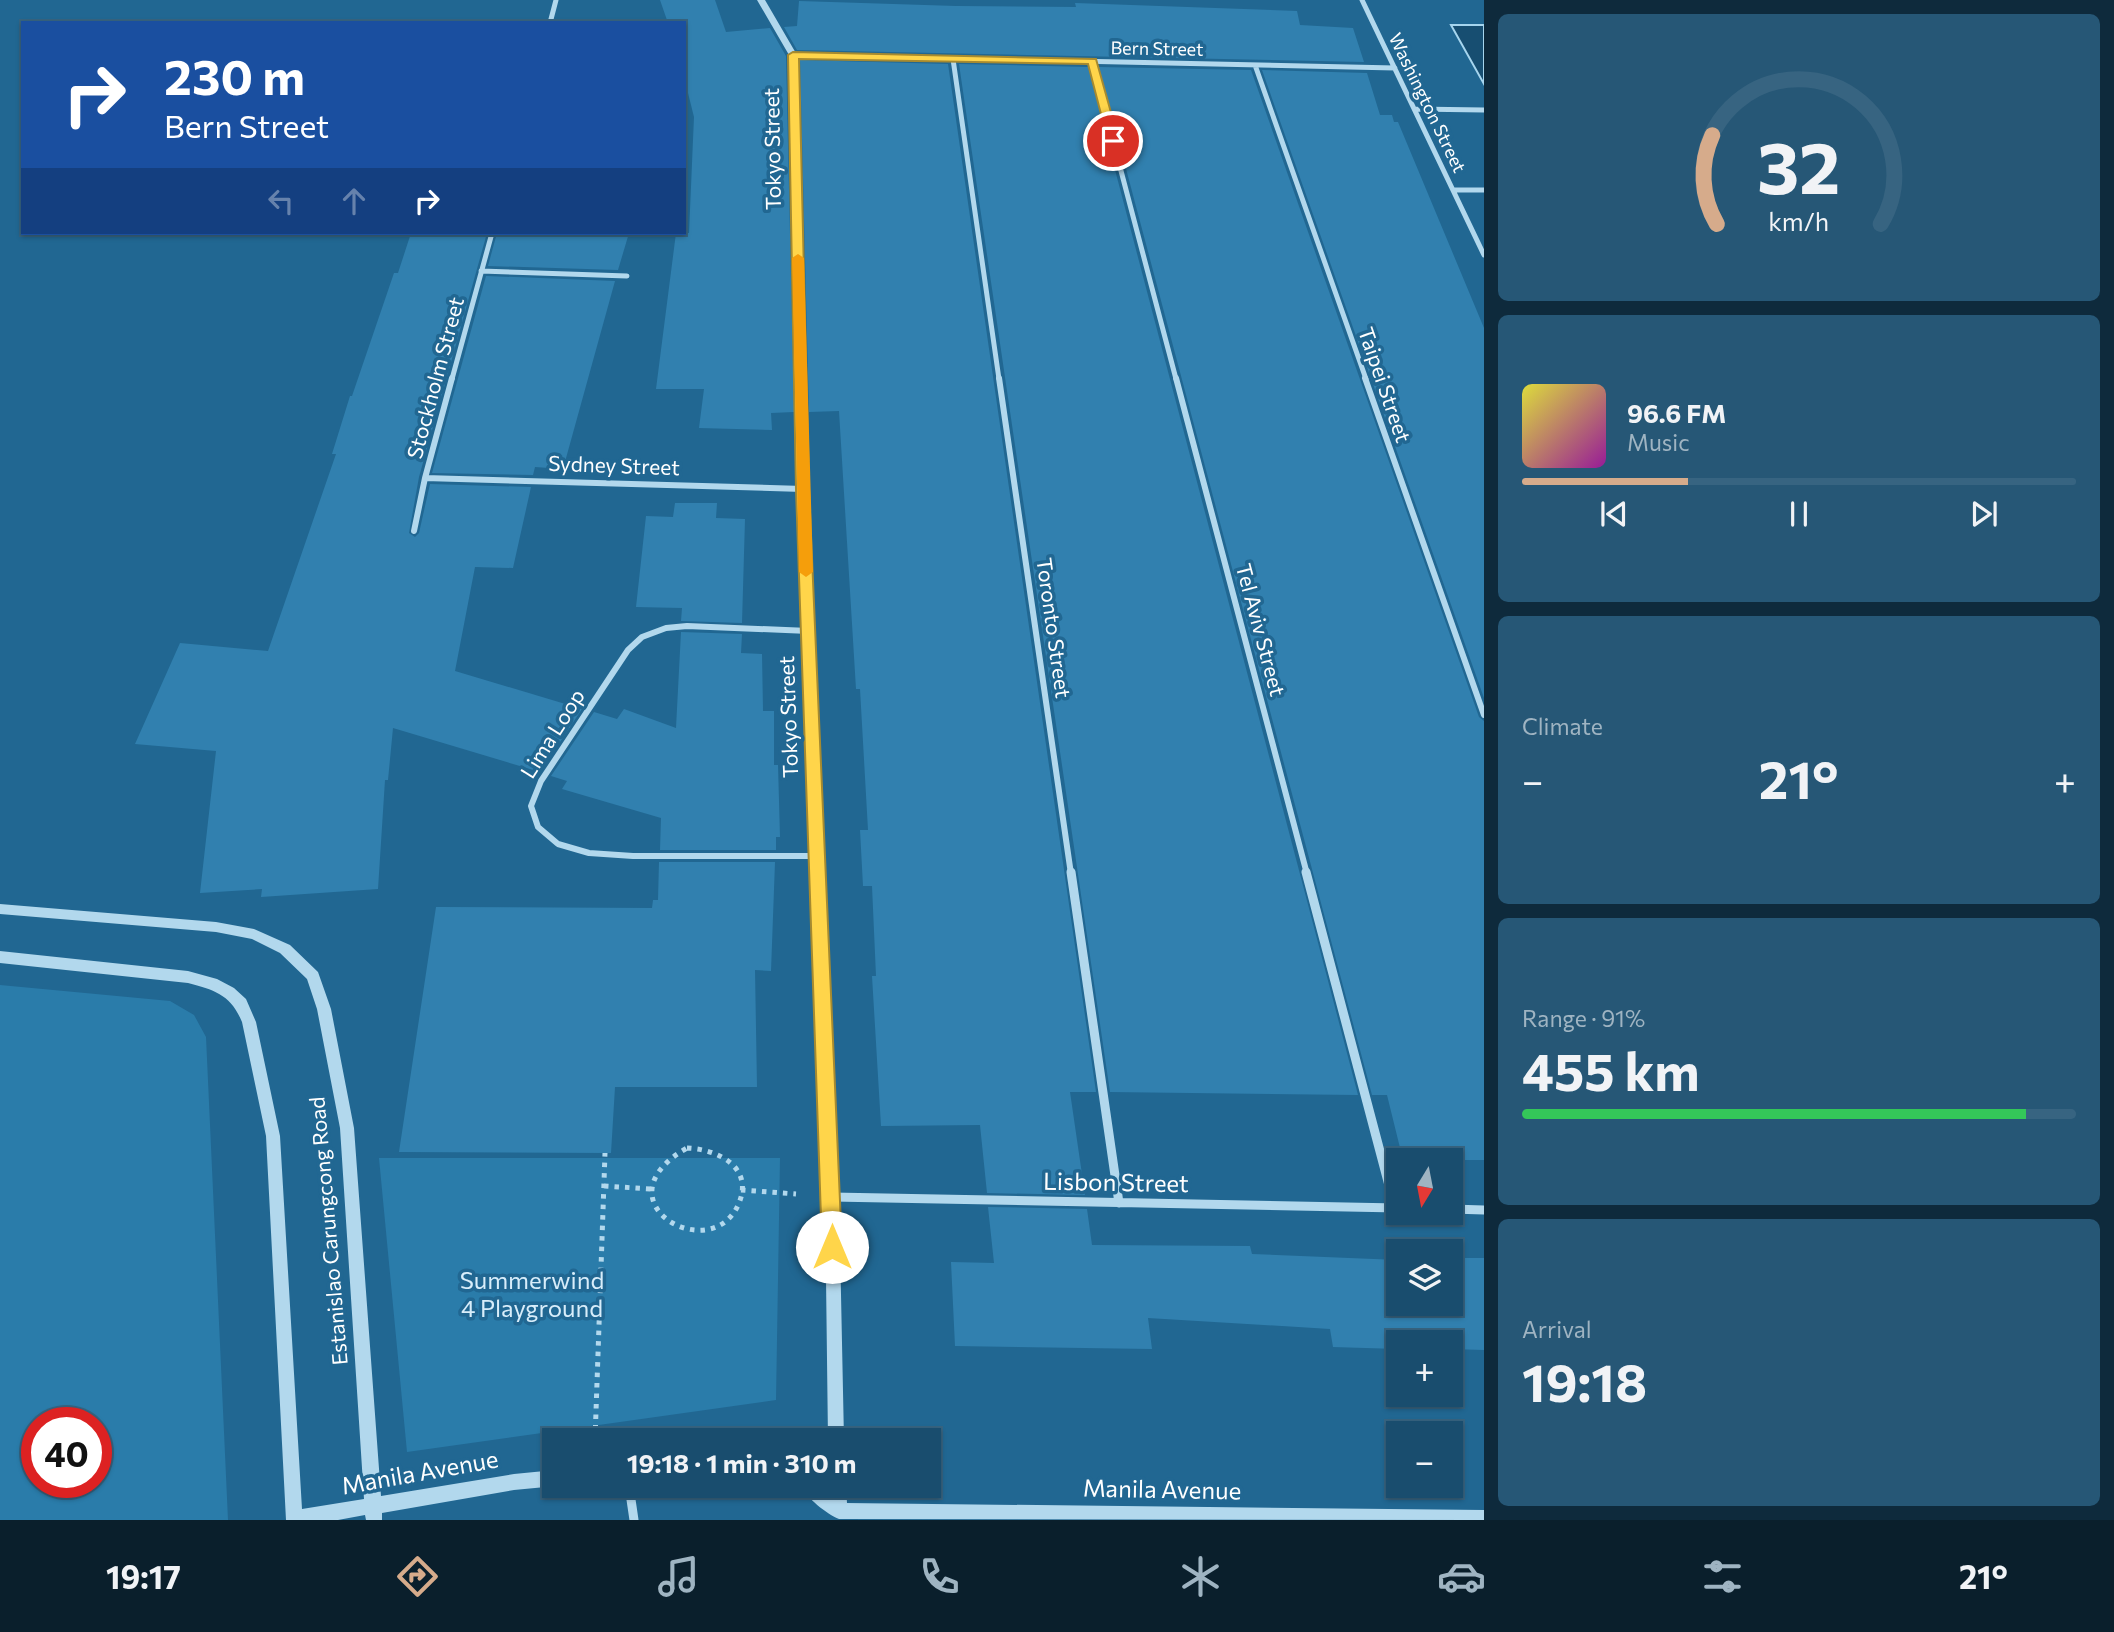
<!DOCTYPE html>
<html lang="en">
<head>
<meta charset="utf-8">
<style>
  :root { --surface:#194d6e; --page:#265776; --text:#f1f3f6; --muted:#9fb4c2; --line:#376481; --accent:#d6ab8b }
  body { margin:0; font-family:Commissioner,sans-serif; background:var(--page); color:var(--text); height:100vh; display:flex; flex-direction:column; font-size:26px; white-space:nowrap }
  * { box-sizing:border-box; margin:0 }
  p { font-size:23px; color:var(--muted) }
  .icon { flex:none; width:38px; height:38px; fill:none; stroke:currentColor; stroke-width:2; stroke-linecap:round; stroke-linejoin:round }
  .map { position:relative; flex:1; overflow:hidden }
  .details { display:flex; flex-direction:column; gap:14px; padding:14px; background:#0e2a3c; width:630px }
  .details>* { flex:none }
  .guide { position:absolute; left:21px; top:21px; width:665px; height:214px; border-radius:0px; box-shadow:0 2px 5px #0004,0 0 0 2px var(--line); background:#1a4fa0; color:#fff; overflow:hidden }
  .needle { width:46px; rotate:190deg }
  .controls { position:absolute; left:1386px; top:1148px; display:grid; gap:14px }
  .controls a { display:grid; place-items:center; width:77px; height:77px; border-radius:0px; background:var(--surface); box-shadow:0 2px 5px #0004,0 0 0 2px var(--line); font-size:35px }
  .speed { position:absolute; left:21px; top:1407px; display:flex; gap:14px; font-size:35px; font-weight:700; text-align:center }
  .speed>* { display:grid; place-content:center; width:91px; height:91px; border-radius:50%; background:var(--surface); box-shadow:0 2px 5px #0004,0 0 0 2px var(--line); line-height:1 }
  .speed .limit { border:10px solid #d22; background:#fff; color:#111 }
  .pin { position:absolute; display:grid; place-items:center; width:60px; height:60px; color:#fff; margin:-30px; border:4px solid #fff; border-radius:50%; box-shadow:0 2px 7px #0007 }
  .me { position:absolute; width:77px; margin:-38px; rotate:0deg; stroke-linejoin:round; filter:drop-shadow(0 0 5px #0008) }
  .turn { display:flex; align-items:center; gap:24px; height:147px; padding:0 28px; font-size:32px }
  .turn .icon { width:91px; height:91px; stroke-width:2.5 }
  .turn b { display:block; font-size:49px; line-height:60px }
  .lanes { display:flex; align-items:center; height:66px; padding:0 28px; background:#0003; justify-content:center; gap:35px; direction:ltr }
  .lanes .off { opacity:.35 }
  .big { font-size:52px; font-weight:700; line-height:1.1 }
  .details .tile { flex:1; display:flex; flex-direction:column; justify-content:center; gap:10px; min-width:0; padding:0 24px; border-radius:10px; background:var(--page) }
  .details .dial { align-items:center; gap:0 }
  .dial svg { height:182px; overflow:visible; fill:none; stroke:var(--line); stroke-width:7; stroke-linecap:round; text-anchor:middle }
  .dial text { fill:var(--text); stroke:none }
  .song { display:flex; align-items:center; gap:21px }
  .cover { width:84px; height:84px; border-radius:10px; background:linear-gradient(135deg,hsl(60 70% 55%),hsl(300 70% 35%)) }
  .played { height:7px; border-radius:4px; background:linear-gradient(90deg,var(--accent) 30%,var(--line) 30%) }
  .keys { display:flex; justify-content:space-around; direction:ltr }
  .heat { display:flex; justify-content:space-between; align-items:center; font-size:38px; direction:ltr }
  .charge { height:10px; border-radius:5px; background:linear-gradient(90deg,#34c759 91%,var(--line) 0) }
  .trip { position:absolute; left:542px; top:1428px; width:399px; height:70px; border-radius:0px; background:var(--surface); box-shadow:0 2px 5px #0004,0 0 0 2px var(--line); font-weight:700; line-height:70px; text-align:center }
  .menu { display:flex; height:112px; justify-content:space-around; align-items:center; background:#0a1f2c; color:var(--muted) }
  .menu .icon { width:49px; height:49px }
  .menu .on { color:var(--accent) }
  .menu b { font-size:32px; color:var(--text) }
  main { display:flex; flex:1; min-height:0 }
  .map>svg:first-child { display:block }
  .green { fill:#2a7caa; fill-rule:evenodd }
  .water { fill:#174e71; stroke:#a6d5ee; stroke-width:2 }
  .building { fill:#3180af }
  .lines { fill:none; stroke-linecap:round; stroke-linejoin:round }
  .path { stroke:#b2d8ed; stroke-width:5; stroke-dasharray:4.5 6; stroke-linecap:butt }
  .minor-far2 { stroke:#b2d8ed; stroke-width:5 }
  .minor-far1 { stroke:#b2d8ed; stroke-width:6 }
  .minor { stroke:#b2d8ed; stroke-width:9 }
  .tertiary { fill:#b2d8ed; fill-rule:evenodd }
  .route { fill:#ffd54a; stroke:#a68a30; stroke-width:2 }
  .slow { fill:#f59e0b }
  .labels { text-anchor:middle; stroke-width:7; stroke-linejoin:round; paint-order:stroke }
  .far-street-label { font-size:18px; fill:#fff; stroke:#216792 }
  .street-label { font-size:21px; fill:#fff; stroke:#216792 }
  .near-street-label { font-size:24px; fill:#fff; stroke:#216792 }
  .near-park-label { font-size:24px; fill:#d8edfa; stroke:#216792 }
</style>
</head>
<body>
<main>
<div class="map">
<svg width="1484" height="1520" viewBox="0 0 1484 1520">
  <rect width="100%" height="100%" fill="#216792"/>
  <path class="green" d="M0,985L170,1001L194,1015L206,1037L228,1520H0ZM37,1423H96V1482H37Z
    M379,1158H780L776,1400L407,1452Z"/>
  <path class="water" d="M1451,25H1484V84Z"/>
  <path class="building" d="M660,0H715L726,32L770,28L786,56L794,412L771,413L772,430L699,428L704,389H656L676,233H689L694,117L684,77V23H668Z
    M799,1L956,6L1076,7L1075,3L1297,11L1300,25L1353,28L1364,62L797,50L784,27L797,26Z
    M800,60L948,64L1096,1092H1070L1085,1195L987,1193L980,1125L881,1126L872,976H876L872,886H863L860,830H868L860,689H856L839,411L809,412Z
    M959,64L1088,67L1358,1095L1110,1092Z
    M1099,67L1251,70L1479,717L1484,721V1160H1403L1387,1095H1372Z
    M1262,70L1367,73L1380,115H1392L1394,122H1398L1484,328V698Z
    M411,233H487L419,477L409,533L415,537L419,533L430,484L531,487L513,568L475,567L455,671L582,709L540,772L393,728L388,780H385L378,889L261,897L262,889L200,893L216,751L135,744L180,643L268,651L336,454H332L350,396H352L394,273H398Z
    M497,233H629L618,270L488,266Z
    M486,276L615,281L563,469L535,467L533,475L432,473Z
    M675,503H717L716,518L745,519L742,623L681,621L682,608L636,607L646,516L673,517Z
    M681,632L742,634L741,653L762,654L763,711H774V765H778L780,837H776V850H660L661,818L562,789L567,781L551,776L594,712L617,719L624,709L676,728Z
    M659,862H775L771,971L755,970L757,1087H615L611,1153L399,1152L436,907L652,908L653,900H658Z
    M988,1207L1087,1209L1092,1245L1250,1246L1252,1254L1398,1260V1257V1304H1451V1258H1484V1350L1451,1349V1342H1398V1349L1333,1347L1330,1329L1148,1318L1152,1349L955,1346L951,1262L994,1263Z"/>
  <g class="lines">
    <path class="path" d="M687,1148C717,1149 754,1167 739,1203C712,1269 594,1201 687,1148Z
      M604,1186L651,1189
      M741,1190L796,1194
      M595,1440L605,1153"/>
    <path class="minor-far2" d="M1362,0L1484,255
      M550,23L556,0
      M793,55L1395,68
      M953,59L999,379
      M1092,61L1176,379
      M1255,65L1366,379
      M1414,109L1484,110
      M1453,190H1484
      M481,271L627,276
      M452,379L492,233"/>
    <path class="minor-far1" d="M999,378L1071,874
      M1176,378L1307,874
      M1365,378L1484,715
      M425,478L803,489
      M414,531L425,478L452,378
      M809,631L687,626L666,628L642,637L628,650L541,781L531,806L538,827L558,844L589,853L633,856H817"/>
    <path class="minor" d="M1071,872L1119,1203
      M1306,872L1395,1208
      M832,1197L1398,1208
      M1451,1209L1484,1210
      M629,1486L634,1520"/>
    <path class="tertiary" d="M757,0H765L797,55L808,489L839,1197L844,1440H828L825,1197L798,489L789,55Z
      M0,904L216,922L254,929L290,945L318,972L331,1009L354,1128L381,1496L514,1474L555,1470V1486H556L514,1490L382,1513V1520H366L365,1515L338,1520H286L266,1136L242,1022C231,995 215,990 188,983L0,963V951L188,971L217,979L234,988L246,999L256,1022L280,1136L302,1509L364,1499L340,1128L317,1009L307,979L280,953L252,939L216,932L0,914Z
      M802,1486H822L830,1492V1486H846L847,1503L1484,1510V1520L839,1519C827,1514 806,1498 802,1486Z"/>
  </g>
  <path class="route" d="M793,52L1096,59L1119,141L1113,145L1108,141L1088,64L799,59L809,489L842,1247L839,1254L832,1256L825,1254L822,1247L796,489L788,55Z"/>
  <path class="slow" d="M798,254L804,258L813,572L806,577L799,572L792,258Z"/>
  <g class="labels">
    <g class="far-street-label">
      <text transform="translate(1157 49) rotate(1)" y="6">Bern Street</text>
      <text transform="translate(1427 103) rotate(64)" y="6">Washington Street</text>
    </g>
    <g class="street-label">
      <text transform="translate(773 149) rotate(-91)" y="7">Tokyo Street</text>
      <text transform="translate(436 378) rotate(-75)" y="7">Stockholm Street</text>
      <text transform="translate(1384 385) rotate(71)" y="7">Taipei Street</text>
      <text transform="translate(614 466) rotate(2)" y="7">Sydney Street</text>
      <text transform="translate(1053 628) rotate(82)" y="7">Toronto Street</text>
      <text transform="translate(1260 630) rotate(75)" y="7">Tel Aviv Street</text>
      <text transform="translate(789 717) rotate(-92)" y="7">Tokyo Street</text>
      <text transform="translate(553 734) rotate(-58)" y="7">Lima Loop</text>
      <text transform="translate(329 1231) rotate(-95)" y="7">Estanislao Carungcong Road</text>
    </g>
    <g class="near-street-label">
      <text transform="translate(1116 1183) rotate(1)" y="8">Lisbon Street</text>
      <text transform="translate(420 1473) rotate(-10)" y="8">Manila Avenue</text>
      <text transform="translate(1162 1490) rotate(1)" y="8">Manila Avenue</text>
    </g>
    <g class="near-park-label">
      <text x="532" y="1289">Summerwind<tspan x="532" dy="28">4 Playground</tspan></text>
    </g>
  </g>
</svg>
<div class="controls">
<a><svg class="needle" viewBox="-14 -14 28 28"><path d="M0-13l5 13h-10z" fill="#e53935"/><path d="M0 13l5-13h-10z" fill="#9fb4c2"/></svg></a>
<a><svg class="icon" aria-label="layers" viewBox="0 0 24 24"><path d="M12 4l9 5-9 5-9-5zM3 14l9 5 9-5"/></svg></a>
<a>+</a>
<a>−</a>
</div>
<div class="speed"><div class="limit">40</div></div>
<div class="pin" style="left:1113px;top:141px;background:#d93025"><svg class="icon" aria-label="arrive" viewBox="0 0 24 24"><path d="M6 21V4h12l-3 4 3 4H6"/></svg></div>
<svg class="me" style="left:832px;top:1247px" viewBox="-20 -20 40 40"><circle r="19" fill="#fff"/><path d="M0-13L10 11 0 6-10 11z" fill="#ffd54a"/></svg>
<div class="trip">19:18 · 1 min · 310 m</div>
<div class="guide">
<div class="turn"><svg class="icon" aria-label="right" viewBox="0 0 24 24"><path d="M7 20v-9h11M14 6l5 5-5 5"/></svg><div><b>230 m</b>Bern Street</div></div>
<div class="lanes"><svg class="icon off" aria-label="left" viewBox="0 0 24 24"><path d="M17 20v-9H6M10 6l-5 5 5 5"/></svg><svg class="icon off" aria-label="ahead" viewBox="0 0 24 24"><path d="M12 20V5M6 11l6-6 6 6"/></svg><svg class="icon" aria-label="right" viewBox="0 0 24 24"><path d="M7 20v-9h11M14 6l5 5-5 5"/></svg></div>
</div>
</div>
<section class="details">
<div class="tile dial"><svg viewBox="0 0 100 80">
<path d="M14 69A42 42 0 1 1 86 69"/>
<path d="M14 69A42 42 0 0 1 12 30" stroke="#d6ab8b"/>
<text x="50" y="56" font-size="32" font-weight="700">32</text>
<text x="50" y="72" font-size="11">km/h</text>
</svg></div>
<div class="tile">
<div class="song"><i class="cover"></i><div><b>96.6 FM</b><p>Music</p></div></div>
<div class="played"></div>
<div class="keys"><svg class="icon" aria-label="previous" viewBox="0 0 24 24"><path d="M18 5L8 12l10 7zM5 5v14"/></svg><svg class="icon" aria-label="pause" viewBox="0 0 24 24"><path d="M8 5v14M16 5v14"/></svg><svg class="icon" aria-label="next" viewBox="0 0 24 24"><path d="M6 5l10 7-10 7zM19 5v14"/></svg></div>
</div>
<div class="tile"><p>Climate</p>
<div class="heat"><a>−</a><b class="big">21°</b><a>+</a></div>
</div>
<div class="tile"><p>Range · 91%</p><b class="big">455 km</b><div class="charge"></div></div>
<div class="tile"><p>Arrival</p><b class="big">19:18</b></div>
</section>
</main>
<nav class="menu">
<b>19:17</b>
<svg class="icon on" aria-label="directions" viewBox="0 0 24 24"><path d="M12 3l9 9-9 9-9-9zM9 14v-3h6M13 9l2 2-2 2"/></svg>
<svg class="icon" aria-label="music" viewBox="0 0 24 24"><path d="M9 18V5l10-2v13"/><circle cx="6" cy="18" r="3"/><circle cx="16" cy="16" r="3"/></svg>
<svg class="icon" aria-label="phone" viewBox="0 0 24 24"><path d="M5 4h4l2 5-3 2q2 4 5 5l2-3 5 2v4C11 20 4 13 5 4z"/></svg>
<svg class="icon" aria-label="climate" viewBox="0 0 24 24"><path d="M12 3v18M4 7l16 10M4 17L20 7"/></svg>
<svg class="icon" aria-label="car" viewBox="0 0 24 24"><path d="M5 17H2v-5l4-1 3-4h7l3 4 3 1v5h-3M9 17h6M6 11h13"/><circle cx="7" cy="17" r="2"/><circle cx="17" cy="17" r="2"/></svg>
<svg class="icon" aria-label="filters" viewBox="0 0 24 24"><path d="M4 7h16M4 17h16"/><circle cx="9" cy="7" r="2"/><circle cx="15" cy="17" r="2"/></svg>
<b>21°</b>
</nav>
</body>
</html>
